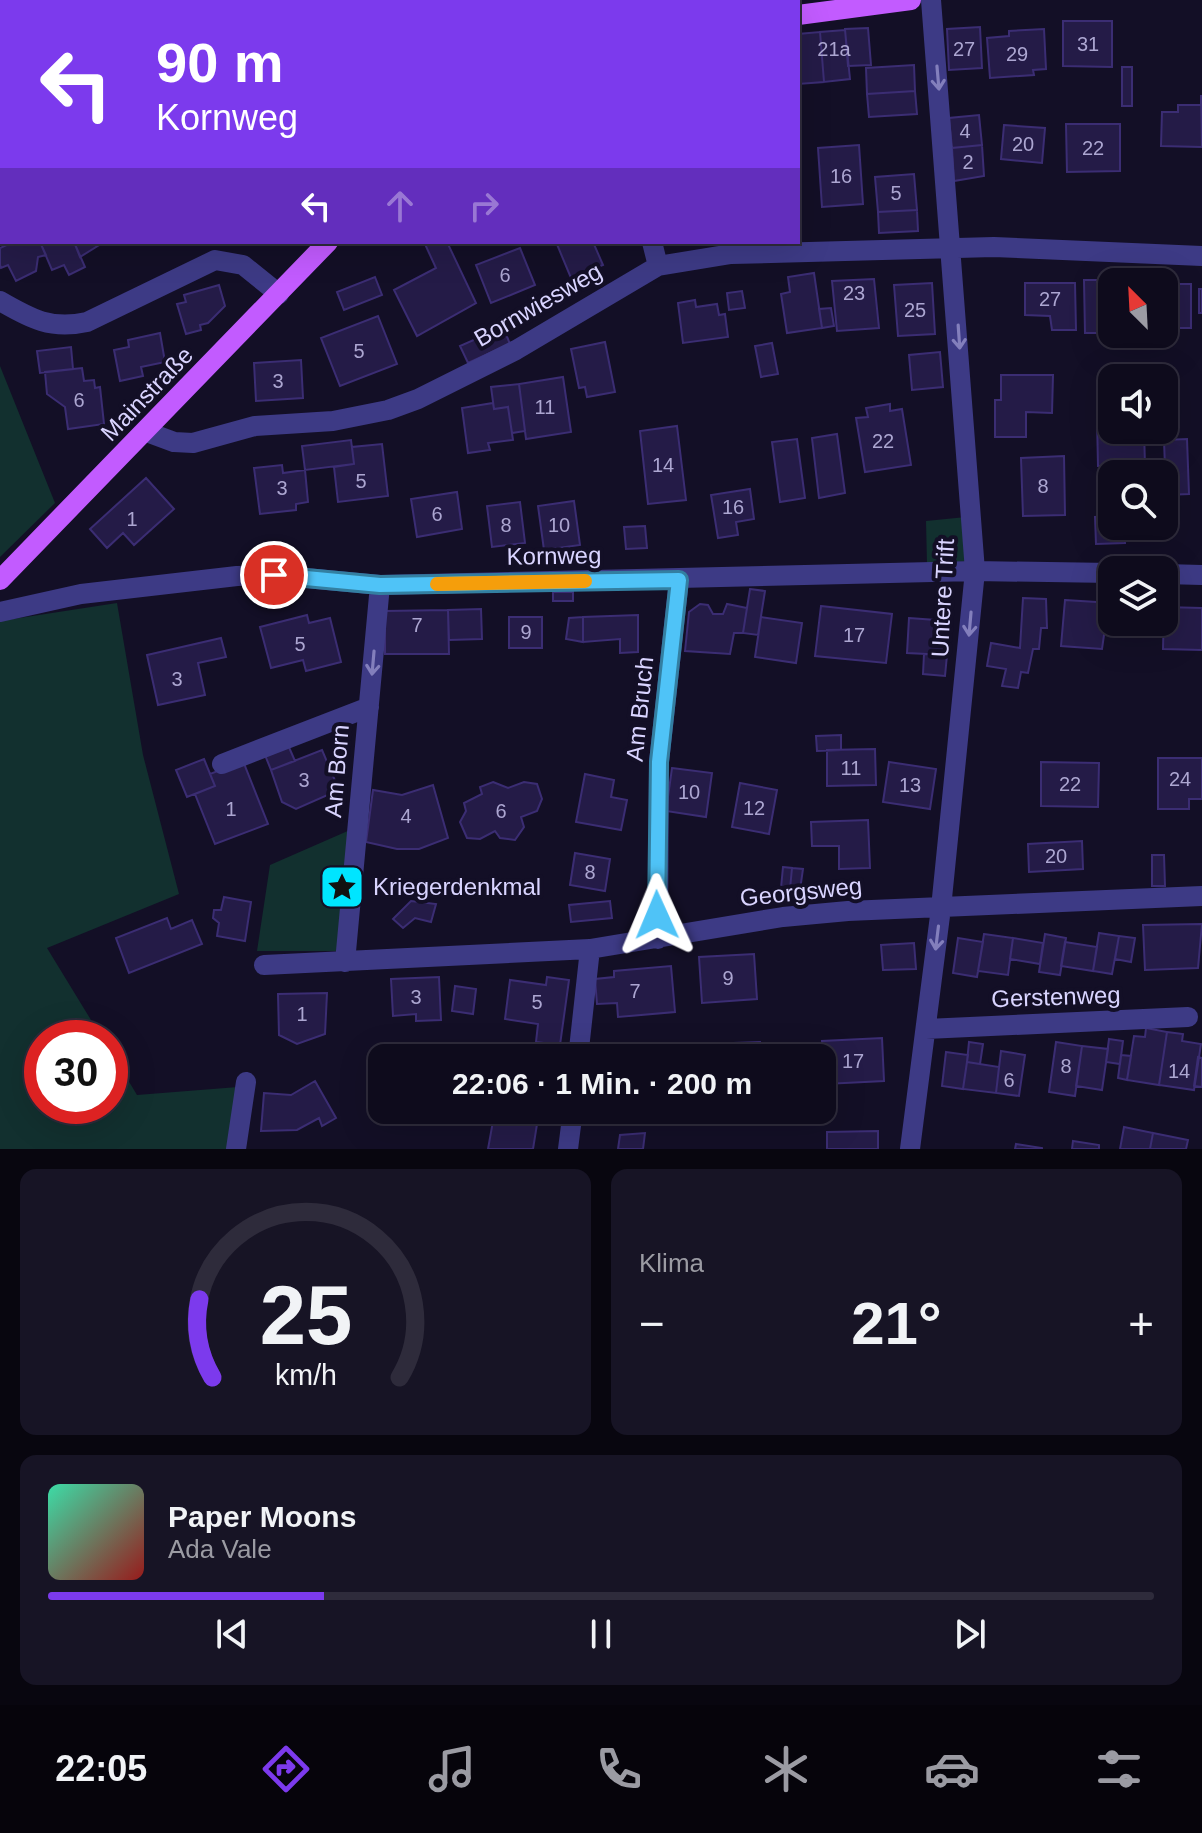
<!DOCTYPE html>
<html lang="de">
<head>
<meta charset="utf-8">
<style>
  :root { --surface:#0e0b1c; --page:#171425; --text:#f1f3f6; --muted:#9b9ba3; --line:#2e2b3b; --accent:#7c3aed }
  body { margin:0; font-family:Helvetica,sans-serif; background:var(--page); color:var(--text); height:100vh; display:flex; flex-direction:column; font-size:30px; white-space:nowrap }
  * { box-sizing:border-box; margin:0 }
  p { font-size:26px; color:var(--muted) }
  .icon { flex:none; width:44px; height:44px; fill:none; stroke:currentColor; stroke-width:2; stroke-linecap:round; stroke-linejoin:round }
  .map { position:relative; height:1149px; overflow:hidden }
  .panel { display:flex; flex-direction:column; gap:20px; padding:20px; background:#08060f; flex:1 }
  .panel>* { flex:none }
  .banner { position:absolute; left:0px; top:0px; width:800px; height:244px; box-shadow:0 8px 32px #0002,0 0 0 2px var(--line); background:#7c3aed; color:#fff; overflow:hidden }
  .needle { width:52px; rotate:336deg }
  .tools { position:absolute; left:1098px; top:268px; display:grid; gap:16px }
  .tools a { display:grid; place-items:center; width:80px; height:80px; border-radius:16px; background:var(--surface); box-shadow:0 8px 32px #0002,0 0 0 2px var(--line); font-size:40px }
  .speed { position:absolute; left:24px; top:1020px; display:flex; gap:16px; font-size:40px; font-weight:700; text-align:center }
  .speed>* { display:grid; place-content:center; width:104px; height:104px; border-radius:50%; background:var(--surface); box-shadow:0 8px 32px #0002,0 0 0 2px var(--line); line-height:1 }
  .speed .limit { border:12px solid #d22; background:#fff; color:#111 }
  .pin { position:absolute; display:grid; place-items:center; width:68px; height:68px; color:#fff; margin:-34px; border:4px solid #fff; border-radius:50%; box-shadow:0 2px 8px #0007 }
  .me { position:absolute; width:88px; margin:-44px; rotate:359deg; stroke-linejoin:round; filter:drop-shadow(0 0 6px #0008) }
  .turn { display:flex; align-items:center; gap:28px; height:168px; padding:0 24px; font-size:36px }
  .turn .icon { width:104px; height:104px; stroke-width:2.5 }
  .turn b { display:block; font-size:56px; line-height:68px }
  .lanes { display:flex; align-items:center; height:76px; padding:0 24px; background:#0003; justify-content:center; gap:40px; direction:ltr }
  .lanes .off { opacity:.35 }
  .big { font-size:60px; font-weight:600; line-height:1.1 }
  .panel .tile { flex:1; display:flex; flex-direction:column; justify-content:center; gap:12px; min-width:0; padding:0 28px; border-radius:16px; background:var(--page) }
  .panel .dial { align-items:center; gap:0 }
  .dial svg { height:208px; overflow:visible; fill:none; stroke:var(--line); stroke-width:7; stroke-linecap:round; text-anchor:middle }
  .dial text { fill:var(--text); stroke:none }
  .song { display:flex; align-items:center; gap:24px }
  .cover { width:96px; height:96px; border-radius:12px; background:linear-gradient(135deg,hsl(160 70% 55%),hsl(0 70% 35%)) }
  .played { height:8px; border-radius:4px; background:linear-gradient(90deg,var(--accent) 25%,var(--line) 25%) }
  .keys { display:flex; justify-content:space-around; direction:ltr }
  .heat { display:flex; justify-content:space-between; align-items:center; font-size:44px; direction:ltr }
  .panel .tiles { flex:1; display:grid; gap:20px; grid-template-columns:1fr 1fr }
  .tile:last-child { grid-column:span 2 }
  .trip { position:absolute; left:368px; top:1044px; width:468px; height:80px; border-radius:16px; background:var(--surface); box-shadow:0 8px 32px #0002,0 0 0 2px var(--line); font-weight:600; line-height:80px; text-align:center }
  .tabs { display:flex; height:128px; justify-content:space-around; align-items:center; background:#06040b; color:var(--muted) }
  .tabs .icon { width:56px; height:56px }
  .tabs .selected { color:var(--accent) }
  .tabs b { font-size:36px; color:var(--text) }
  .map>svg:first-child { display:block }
  .green { fill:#12302f }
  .building { fill:#241b47; stroke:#3b2d73; stroke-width:2 }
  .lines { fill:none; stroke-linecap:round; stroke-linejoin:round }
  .minor { stroke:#3d3a85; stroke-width:20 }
  .major { stroke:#c25bff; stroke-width:20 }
  .oneway { stroke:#837fbc }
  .route-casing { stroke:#337fa1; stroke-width:20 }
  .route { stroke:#4fc3f7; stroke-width:14 }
  .slow { stroke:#f59e0b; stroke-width:14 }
  .labels { text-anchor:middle; stroke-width:8; stroke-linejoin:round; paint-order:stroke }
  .number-label { font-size:20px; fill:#aca6d1 }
  .street-label { font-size:24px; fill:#d9d4ff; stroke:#130f26 }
  .poi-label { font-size:24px; fill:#d9d4ff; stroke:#130f26; text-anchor:start }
</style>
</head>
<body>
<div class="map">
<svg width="1202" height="1149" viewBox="0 0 1202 1149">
  <rect width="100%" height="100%" fill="#130f26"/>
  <path class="green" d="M0,366L55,503L0,557Z
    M966,517L969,561L927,564L926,521Z
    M117,603L143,755L179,894L47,948L102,1038H42V1106H110V1050L137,1095L238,1087L230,1149H0V621Z
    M350,830L337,951H257L270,865Z"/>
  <path class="building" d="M0,0H31V2H2V8Z
    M416,0H455L456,2H416Z
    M578,0H634V2H578Z
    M634,0H668V2H634Z
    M1063,21H1112V67L1063,66Z
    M980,27L982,68L949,70L947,29Z
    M868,28L871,65L848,66L845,29Z
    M1044,29L1046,69L1033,70L1034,75L990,78L987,38L1009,36V31Z
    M845,30L850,79L824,82L820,32Z
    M820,32L824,82L798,84V34Z
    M914,65L915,91L867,94L866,68Z
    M1122,67H1132V106H1122Z
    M0,71H2L0,111Z
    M915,91L917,114L869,117L867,94Z
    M1201,95L1202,147L1161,146L1162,112H1178V105H1201Z
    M979,115L982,145L952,148L949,118Z
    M1066,124H1120V171L1067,172Z
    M1004,125L1045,128L1042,163L1001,159Z
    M859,145L863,204L822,207L818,148Z
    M982,145L984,176L954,181L952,148Z
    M0,168H2V204L0,200Z
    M914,174L917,210L878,212L875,177Z
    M917,210L918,231L879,233L878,212Z
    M13,242H40L46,255L38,257L36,271L16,281L8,265L1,268L0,265V248Z
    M40,242H74L85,267L69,275L64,265L52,270Z
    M74,242H104L80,257Z
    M424,242H447L476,303L417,336L394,290L436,268Z
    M556,242H593L603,265L571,278Z
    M520,248L535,285L491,303L476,265Z
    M814,273L822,328L787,333L781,294L790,292L788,277Z
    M375,277L382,295L344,310L337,292Z
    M874,279L879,328L837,331L832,281Z
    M1084,280H1097L1098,333H1085Z
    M932,283L935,334L898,336L894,285Z
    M1025,283H1075L1076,330H1052L1050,316L1025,315Z
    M1164,284H1191V328H1164Z
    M219,285L225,306L208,323L200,325L201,330L186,334L177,304L186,302L184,295Z
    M1098,288H1112V333H1098Z
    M1199,289H1202V313H1199Z
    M742,291L745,308L729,310L727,293Z
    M695,300L696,307L717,304L719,315L725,314L728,337L683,343L678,303Z
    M831,308L834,326L822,328L819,309Z
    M378,316L397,364L340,386L321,338Z
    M503,327L510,344L468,363L460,346Z
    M160,333L165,362L141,367L143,376L120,381L114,350L129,347L128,340Z
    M605,342L615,392L587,397L585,387L579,388L571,349Z
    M772,343L778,374L761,377L755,346Z
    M71,347L73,369L40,373L37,351Z
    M940,352L943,387L912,390L909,355Z
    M301,360L303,398L256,401L254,363Z
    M82,368L84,381L94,380L95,388L100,387L104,424L68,429L65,407L47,394L45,372Z
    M1001,375H1053L1052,413L1026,412V437H995V400H1001Z
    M563,377L571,432L526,439L519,384Z
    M519,384L525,431L512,433L508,407L494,409L491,387Z
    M493,403L494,409L508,407L513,440L488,443L490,450L468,453L462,408Z
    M890,404V411L902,409L911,465L865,472L856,418L868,417L866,408Z
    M1097,418H1112V430H1144L1145,465L1098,466Z
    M677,426L686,500L648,504L640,431Z
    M837,434L845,493L819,498L812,438Z
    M797,439L805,498L780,502L772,442Z
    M1187,439L1189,494L1166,495L1164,440Z
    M351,440L354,464L305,470L302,446Z
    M382,444L388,496L338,502L334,467L354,464L352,447Z
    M1064,456L1065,515L1023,516L1021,458Z
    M282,465L283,473L305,470L308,502L296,504V510L260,514L254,468Z
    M146,478L174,509L134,545L123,533L107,548L90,529Z
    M750,489L754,519L736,522L738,535L718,538L711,495Z
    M457,492L462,529L417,537L411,499Z
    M574,501L580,545L544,550L538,506Z
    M520,502L525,543L492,547L487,506Z
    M1112,516V526H1124L1125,543L1096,544L1095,517Z
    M645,526L647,548L626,549L624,527Z
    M750,589L765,591L758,635L743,633Z
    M553,592H573V601H553Z
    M1023,598L1046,599L1047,628H1041L1039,649H1033L1028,673L1021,672L1018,688L1002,686L1006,669L987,666L991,643L1020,648Z
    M1065,600L1112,603V622H1145L1144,629L1105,628L1102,649L1061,646Z
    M700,604L708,605L713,614H723L727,604L747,608L743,633H734L730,654L685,651L689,612Z
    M821,606L892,614L886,663L815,656Z
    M1164,607L1202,608V650L1163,649Z
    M481,609L482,639L449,640L448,610Z
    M448,610L449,654H385V611Z
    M307,615L309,623L330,618L341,662L306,671L303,660L271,668L260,627Z
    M638,615V652L620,653V639L583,642V617Z
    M509,617H542V648H509Z
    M583,617V642L566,639L569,618Z
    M761,617L802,623L796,663L755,657Z
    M909,618L949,621L947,655L907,653Z
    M221,638L226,657L198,663L205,695L158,705L147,655Z
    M924,654L947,655L945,676L923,674Z
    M841,735V750L817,751L816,736Z
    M288,745L295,761L271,770L265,755Z
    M875,749L876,785L827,786V750Z
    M322,750L339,790L296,809L282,802L271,770Z
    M1158,758H1202V799H1189V809H1158Z
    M204,759L215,786L187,797L176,770Z
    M243,761L268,824L215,844L195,794L215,786L210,774Z
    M889,762L936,769L930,809L883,802Z
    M1041,762L1099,763L1098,807L1041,806Z
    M672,768L712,773L706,817L666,811Z
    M585,774L614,780L611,797L627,800L621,830L576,822Z
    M493,782L508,788L524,782L537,784L542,799L537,811L521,817L524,827L515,840L500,838L495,831L480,839L467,838L460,822L466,811L464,803L482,794L480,787Z
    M740,783L777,790L769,834L732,827Z
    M433,785L448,838L419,849H397L366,842L373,790L402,795Z
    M868,820L870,868L839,869V846H812L811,822Z
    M1082,841L1083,869L1029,872L1028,844Z
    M575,853L610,859L605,891L570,885Z
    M1152,855H1164L1165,886H1152Z
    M783,867L792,868L790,889L781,888Z
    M792,868L803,869L800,890L790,889Z
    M224,897L251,902L245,941L217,936L219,923L213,918L214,910H221Z
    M411,901L436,904L431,922L415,918L403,928L393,919Z
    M610,901L612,918L571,922L569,905Z
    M167,918L171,929L192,920L202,944L129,973L116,938Z
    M1202,924L1198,968L1145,970L1143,925Z
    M1099,933L1119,936L1112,974L1093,971Z
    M984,934L1013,938L1008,975L978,971Z
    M1045,934L1066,938L1060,975L1039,972Z
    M1119,936L1135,938L1131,962L1115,959Z
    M958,938L983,942L977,977L953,973Z
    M1013,938L1043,943L1040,964L1010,959Z
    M1065,942L1097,947L1093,971L1061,966Z
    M914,943L916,969L883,970L881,945Z
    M754,954L757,999L702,1003L699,957Z
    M671,966L675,1012L618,1017L617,1003L597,1004L595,979L614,977V971Z
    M439,977L441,1020L416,1021V1014L393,1016L391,979Z
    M547,977L569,980L560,1045L536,1042L538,1024L505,1019L510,980L546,985Z
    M455,986L476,989L473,1014L452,1011Z
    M327,993L325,1034L297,1044L279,1035L278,994Z
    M1146,1028L1167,1032L1159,1085L1127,1080L1134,1036L1145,1037Z
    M1167,1032L1183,1034L1182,1041L1201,1044L1194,1090L1159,1085Z
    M882,1038L884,1081L825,1084L822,1041Z
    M1109,1039L1123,1041L1120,1064L1106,1062Z
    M760,1042L761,1058H707L706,1044Z
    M969,1042L983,1044L980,1064L967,1062Z
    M1056,1042L1082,1046L1075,1096L1049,1092Z
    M1082,1046L1108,1049L1102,1090L1076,1086Z
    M1001,1051L1025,1055L1019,1096L996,1093Z
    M659,1052V1058H614V1054Z
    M946,1052L968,1055L963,1089L942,1086Z
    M1121,1055L1131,1056L1127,1080L1118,1078Z
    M1198,1057L1202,1058V1087L1194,1086Z
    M967,1062L999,1067L996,1093L963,1089Z
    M315,1081L336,1118L322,1126L319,1118L297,1130L261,1131L264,1093L291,1095Z
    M495,1110L539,1112L533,1149H488Z
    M1124,1127L1153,1133L1150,1149H1120Z
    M878,1131V1149H827V1132Z
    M645,1133L643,1149H618L620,1135Z
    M1153,1133L1188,1140L1186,1149H1150Z
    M1073,1141L1099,1145V1149H1072Z
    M1016,1144L1042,1148V1149H1015Z"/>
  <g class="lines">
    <path class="minor" d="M481,0L482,2
      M152,2L155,0
      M0,40L2,39
      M652,242L658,266
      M0,301C31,319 51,330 87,322L215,260L243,265L279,294
      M147,432L174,442L193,443L255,426L333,421L388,410L418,399L516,350L658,266L731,254L994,247L1202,256
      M1164,574L1202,575
      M0,612L81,594L237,576L274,575L380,585L975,571L1112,573
      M222,764L369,707
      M658,939L659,762L679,580
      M345,962L380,585
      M264,965L590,949L783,917L848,911L1202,896
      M926,1029L1188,1017
      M578,1058L590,949
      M236,1149L246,1082
      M568,1149L573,1110
      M910,1149L941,908L975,571L931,0"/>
    <path class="major" d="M798,15L911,0
      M0,580L328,242"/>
  </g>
  <defs><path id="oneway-shaft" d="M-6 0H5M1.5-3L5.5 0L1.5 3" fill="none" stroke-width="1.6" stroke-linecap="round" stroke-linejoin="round" transform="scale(2)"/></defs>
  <g class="oneway">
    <use href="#oneway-shaft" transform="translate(938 78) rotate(85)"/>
    <use href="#oneway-shaft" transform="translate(959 337) rotate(86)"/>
    <use href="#oneway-shaft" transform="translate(970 624) rotate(95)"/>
    <use href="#oneway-shaft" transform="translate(373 663) rotate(95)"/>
    <use href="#oneway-shaft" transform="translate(937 938) rotate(97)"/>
  </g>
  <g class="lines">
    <g class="route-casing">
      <path id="route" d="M274,575L380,585L679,580L659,762L657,915"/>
    </g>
    <use href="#route" class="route"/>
    <path class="slow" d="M437,584L585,581"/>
  </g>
  <defs>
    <g id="sight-square" transform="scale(2.3)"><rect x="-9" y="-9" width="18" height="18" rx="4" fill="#00e5ff" stroke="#130f26"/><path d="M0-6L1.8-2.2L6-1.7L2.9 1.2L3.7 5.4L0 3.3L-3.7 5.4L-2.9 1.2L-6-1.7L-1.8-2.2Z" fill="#111"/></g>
  </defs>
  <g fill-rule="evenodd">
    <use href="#sight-square" x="342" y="887"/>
  </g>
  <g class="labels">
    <g class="number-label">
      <text x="1088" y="51">31</text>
      <text x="834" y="56">21a</text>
      <text x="964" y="56">27</text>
      <text x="1017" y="61">29</text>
      <text x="965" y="138">4</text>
      <text x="1023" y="151">20</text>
      <text x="1093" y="155">22</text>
      <text x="968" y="169">2</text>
      <text x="841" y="183">16</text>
      <text x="896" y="200">5</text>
      <text x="505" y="282">6</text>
      <text x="854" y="300">23</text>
      <text x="1050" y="306">27</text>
      <text x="915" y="317">25</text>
      <text x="359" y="358">5</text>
      <text x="278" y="388">3</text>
      <text x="79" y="407">6</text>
      <text x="545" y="414">11</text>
      <text x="883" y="448">22</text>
      <text x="663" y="472">14</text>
      <text x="361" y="488">5</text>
      <text x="1043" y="493">8</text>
      <text x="282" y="495">3</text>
      <text x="733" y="514">16</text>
      <text x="437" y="521">6</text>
      <text x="132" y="526">1</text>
      <text x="506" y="532">8</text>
      <text x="559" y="532">10</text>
      <text x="417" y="632">7</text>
      <text x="526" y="639">9</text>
      <text x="854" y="642">17</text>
      <text x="300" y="651">5</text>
      <text x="177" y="686">3</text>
      <text x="851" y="775">11</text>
      <text x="1180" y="786">24</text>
      <text x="304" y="787">3</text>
      <text x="1070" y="791">22</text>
      <text x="910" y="792">13</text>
      <text x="689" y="799">10</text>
      <text x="754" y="815">12</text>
      <text x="231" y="816">1</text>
      <text x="501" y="818">6</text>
      <text x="406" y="823">4</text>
      <text x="1056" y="863">20</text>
      <text x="590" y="879">8</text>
      <text x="728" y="985">9</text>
      <text x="635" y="998">7</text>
      <text x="416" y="1004">3</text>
      <text x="537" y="1009">5</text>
      <text x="302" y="1021">1</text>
      <text x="853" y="1068">17</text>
      <text x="1066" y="1073">8</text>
      <text x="1179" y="1078">14</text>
      <text x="1009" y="1087">6</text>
    </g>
    <g class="street-label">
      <text transform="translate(538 305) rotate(-30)" y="8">Bornwiesweg</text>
      <text transform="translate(147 394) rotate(-46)" y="8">Mainstraße</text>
      <text transform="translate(554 556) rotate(-1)" y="8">Kornweg</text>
      <text transform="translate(943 598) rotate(-87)" y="8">Untere Trift</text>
      <text transform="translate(640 709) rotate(-84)" y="8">Am Bruch</text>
      <text transform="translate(337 771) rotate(-85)" y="8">Am Born</text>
      <text transform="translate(801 892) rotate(-6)" y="8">Georgsweg</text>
      <text transform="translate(1056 997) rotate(-2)" y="8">Gerstenweg</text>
    </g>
    <g class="poi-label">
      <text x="373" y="895">Kriegerdenkmal</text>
    </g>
  </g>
</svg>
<div class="tools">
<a><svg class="needle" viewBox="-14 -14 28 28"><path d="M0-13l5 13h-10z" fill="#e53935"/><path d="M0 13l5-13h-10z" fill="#9b9ba3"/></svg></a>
<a><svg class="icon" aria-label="sound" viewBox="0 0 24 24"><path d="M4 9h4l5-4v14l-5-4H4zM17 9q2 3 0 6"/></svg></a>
<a><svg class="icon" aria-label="search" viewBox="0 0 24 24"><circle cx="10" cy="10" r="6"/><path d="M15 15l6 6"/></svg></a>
<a><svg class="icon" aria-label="layers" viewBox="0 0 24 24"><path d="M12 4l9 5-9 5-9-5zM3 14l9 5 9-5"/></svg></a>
</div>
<div class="speed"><div class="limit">30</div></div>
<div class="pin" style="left:274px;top:575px;background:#d93025"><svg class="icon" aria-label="arrive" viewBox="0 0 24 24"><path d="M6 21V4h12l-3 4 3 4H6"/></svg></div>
<svg class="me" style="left:657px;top:915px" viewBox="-20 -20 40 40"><path d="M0-17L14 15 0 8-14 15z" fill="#4fc3f7" stroke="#fff" stroke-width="4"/></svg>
<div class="trip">22:06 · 1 Min. · 200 m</div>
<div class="banner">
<div class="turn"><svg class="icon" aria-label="left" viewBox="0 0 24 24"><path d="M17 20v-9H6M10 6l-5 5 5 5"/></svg><div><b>90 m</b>Kornweg</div></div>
<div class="lanes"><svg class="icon" aria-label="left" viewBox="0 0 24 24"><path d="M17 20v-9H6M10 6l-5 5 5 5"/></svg><svg class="icon off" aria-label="ahead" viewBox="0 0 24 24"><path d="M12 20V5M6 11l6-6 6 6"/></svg><svg class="icon off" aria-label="right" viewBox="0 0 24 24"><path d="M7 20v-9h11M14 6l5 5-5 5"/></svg></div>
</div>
</div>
<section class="panel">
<div class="tiles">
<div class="tile dial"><svg viewBox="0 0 100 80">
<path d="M14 69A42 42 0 1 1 86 69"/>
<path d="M14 69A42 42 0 0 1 9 39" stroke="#7c3aed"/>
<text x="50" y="56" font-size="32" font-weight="700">25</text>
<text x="50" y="72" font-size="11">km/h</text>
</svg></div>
<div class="tile"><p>Klima</p>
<div class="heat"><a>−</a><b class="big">21°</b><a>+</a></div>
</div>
<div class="tile">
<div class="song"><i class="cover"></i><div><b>Paper Moons</b><p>Ada Vale</p></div></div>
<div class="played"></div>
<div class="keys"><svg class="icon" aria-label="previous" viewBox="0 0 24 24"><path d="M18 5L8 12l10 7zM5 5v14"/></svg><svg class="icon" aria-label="pause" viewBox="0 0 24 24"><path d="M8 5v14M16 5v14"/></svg><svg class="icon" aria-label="next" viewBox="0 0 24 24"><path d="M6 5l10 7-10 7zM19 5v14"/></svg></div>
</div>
</div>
</section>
<nav class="tabs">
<b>22:05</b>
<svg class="icon selected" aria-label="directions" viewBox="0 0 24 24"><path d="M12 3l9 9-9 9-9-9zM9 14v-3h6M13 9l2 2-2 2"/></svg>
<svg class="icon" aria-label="music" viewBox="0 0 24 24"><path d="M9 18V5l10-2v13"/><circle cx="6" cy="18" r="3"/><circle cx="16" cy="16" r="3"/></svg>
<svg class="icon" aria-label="phone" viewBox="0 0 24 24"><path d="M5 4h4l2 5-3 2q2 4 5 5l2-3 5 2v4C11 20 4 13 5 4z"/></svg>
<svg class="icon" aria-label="climate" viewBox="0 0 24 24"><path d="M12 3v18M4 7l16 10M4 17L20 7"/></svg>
<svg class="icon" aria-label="car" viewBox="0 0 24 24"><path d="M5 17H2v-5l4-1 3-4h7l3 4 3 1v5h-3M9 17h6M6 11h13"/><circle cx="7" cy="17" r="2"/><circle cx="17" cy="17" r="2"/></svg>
<svg class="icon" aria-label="filters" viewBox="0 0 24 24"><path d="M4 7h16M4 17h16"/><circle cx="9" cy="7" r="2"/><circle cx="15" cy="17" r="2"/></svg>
</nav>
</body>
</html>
